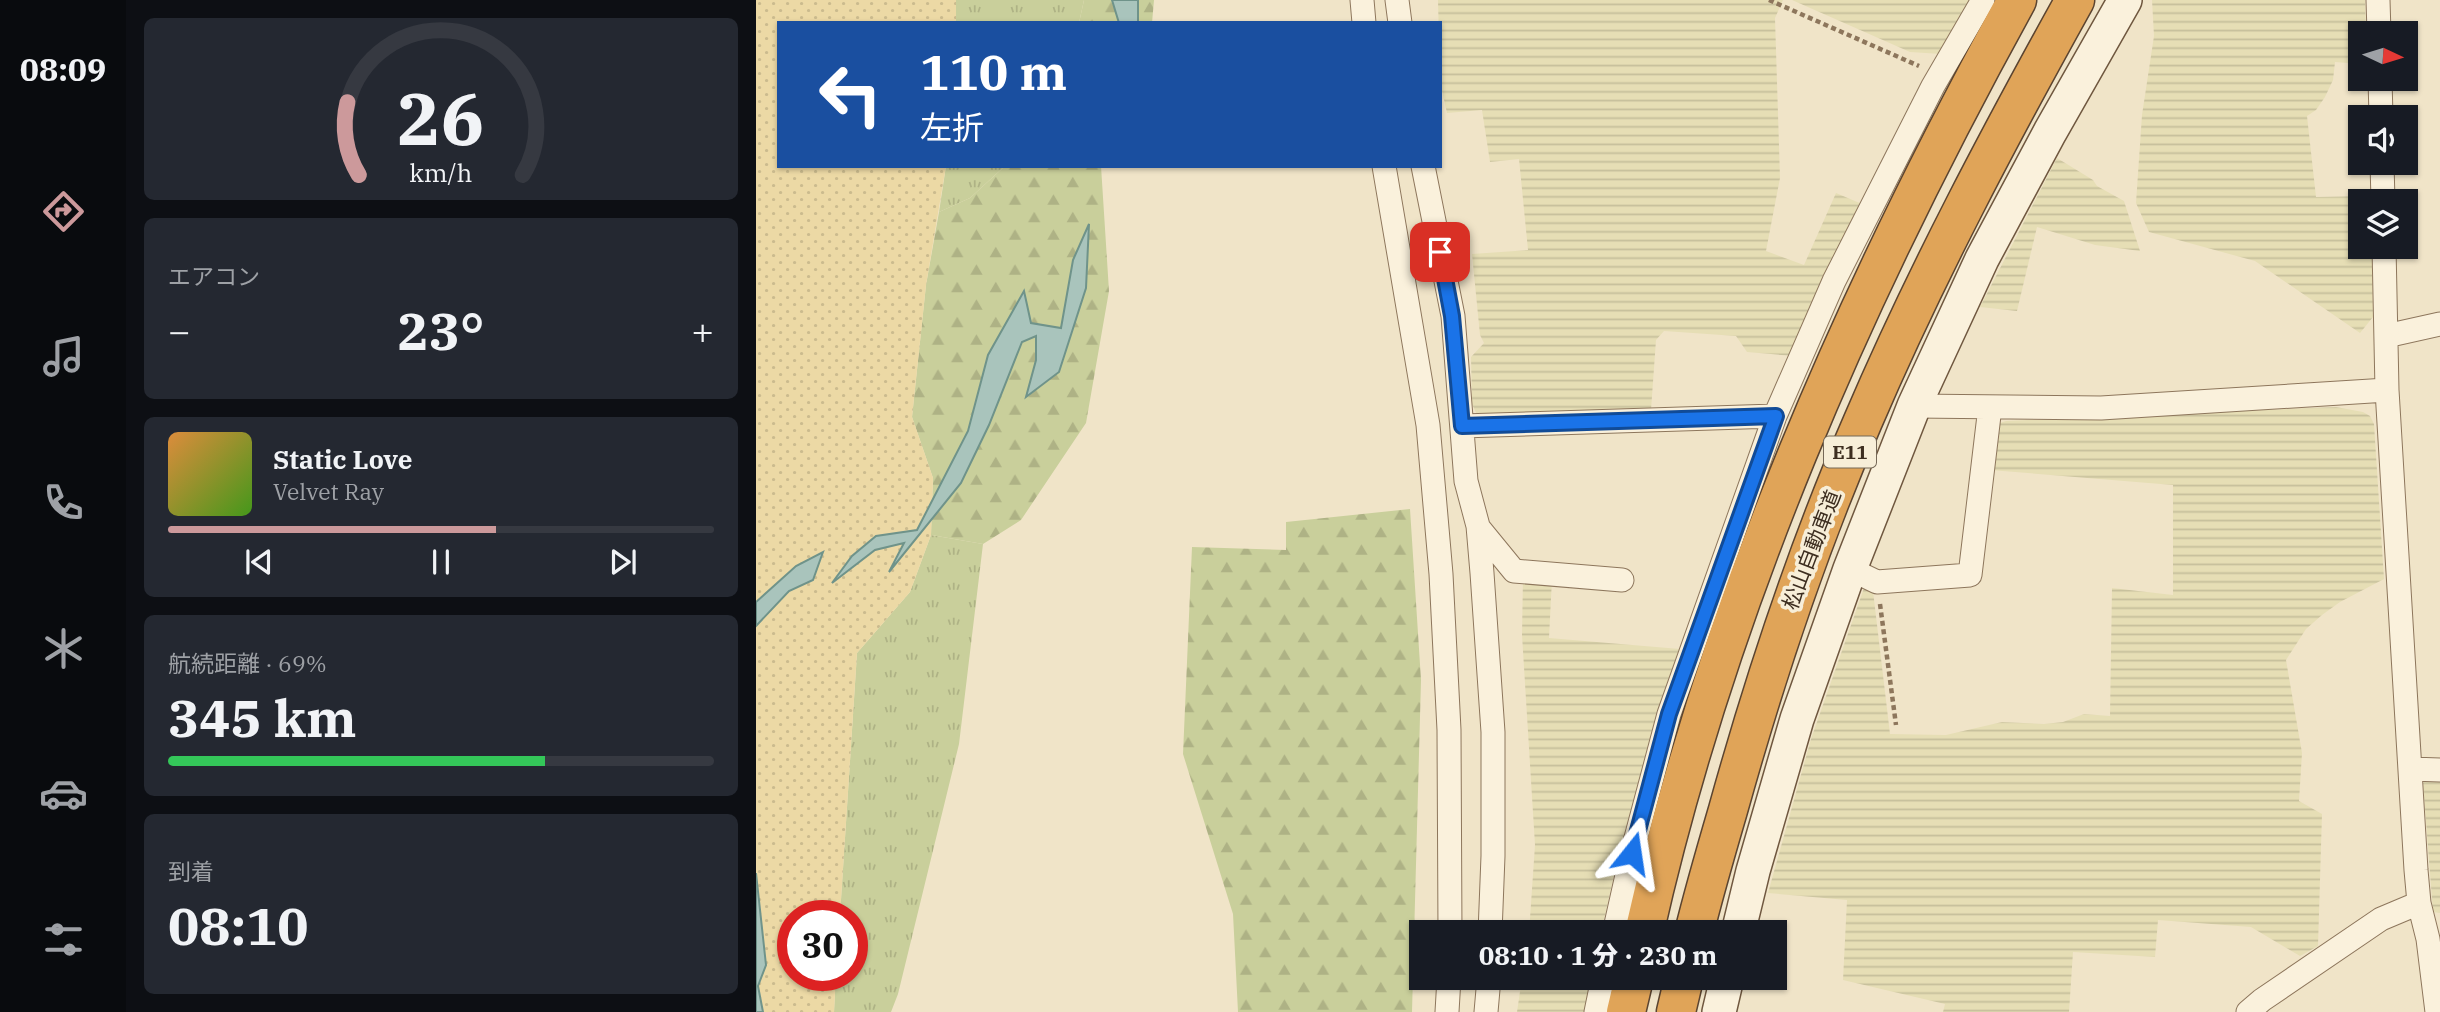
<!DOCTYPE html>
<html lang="ja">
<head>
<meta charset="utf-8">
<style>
  :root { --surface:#171b24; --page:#242831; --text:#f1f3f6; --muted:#9ea1a6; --line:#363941; --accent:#cc999b }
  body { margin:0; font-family:"IBM Plex Serif","Noto Sans JP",serif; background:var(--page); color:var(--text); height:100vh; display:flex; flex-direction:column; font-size:26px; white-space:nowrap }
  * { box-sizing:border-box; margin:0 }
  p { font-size:23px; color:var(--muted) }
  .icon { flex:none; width:38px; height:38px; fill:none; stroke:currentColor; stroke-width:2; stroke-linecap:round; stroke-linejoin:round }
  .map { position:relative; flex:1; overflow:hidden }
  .panel { display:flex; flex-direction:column; gap:18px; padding:18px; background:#0d0f14; width:630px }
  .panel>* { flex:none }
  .top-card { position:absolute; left:21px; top:21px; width:665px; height:147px; border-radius:0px; box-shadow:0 2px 5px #0004; background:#1a4fa0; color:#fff; overflow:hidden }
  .needle { width:46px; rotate:94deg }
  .controls { position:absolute; left:1592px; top:21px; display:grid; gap:14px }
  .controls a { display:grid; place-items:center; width:70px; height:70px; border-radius:0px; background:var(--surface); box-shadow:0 2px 5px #0004; font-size:35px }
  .speed { position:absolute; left:21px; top:900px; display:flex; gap:14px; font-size:35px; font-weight:700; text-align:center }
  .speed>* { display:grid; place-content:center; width:91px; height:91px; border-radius:50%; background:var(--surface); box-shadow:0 2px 5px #0004; line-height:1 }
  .speed .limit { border:10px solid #d22; background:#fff; color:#111 }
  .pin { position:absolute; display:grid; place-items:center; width:60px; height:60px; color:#fff; margin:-30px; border-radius:14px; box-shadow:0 4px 10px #0006 }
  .me { position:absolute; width:77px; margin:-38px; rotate:15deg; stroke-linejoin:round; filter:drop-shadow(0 0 5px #0008) }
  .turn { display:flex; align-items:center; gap:24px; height:147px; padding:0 28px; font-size:32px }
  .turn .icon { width:91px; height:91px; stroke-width:2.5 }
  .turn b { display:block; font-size:49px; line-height:60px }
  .big { font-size:52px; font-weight:800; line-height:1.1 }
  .panel .tile { flex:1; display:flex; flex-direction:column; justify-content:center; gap:10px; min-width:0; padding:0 24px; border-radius:10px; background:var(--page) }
  .panel .dial { align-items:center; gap:0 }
  .dial svg { height:182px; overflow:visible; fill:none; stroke:var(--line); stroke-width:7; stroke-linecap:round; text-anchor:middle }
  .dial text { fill:var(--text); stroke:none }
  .song { display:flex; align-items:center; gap:21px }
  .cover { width:84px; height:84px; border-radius:10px; background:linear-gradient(135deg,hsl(30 70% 55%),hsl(100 70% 35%)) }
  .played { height:7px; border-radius:4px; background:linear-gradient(90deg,var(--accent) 60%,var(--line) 60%) }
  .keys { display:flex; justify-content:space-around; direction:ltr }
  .heat { display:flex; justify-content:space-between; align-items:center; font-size:38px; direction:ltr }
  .charge { height:10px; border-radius:5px; background:linear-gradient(90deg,#34c759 69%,var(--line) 0) }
  .trip { position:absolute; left:653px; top:920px; width:378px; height:70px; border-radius:0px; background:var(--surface); box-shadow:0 2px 5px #0004; font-weight:800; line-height:70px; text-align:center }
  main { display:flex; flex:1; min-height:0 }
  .menu { display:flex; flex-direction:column; width:126px; justify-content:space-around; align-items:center; background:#090b0e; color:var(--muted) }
  .menu .icon { width:49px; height:49px }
  .menu .active { color:var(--accent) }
  .menu b { font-size:32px; color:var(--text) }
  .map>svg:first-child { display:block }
  .farmland { fill:url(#farmland-rules) }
  .grass { fill:url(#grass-tufts) }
  .forest { fill:url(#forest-firs) }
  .sand { fill:url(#sand-dots) }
  .water { fill:#a9c4bc; stroke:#6f938a; stroke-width:2 }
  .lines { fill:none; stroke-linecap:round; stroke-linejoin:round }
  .street-casing { stroke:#8d765c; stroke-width:25 }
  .secondary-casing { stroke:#6f573f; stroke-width:36 }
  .highway-casing { stroke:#5b4430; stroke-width:41 }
  .path { stroke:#8d765c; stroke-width:4.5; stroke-dasharray:5 3.5; stroke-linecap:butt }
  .street { stroke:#faf1dc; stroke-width:23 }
  .secondary { stroke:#faf1dc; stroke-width:33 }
  .highway { stroke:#e0a458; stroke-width:38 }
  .route-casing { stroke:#114b97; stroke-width:18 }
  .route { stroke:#1a73e8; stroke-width:12 }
  .labels { text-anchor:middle; stroke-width:7; stroke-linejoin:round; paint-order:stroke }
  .shield { fill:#f7eed8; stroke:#756857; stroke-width:2 }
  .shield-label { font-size:19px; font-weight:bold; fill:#3d2e20 }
  .street-label { font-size:21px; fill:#3d2e20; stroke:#f7eed8 }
</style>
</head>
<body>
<main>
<nav class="menu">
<b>08:09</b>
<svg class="icon active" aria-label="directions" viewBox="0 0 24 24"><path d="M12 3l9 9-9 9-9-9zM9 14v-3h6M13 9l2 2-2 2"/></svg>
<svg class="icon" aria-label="music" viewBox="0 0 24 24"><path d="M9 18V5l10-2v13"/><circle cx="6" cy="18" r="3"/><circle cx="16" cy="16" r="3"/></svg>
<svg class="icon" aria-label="phone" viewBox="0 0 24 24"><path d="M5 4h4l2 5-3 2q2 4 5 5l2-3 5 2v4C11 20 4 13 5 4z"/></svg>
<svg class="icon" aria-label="climate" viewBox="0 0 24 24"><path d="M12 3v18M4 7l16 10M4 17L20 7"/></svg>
<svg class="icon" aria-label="car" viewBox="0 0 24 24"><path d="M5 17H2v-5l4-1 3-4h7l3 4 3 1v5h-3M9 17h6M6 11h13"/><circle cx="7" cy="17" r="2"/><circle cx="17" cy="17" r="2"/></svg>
<svg class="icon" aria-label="filters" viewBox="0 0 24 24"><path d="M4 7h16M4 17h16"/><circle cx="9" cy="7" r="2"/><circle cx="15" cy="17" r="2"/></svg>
</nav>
<section class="panel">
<div class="tile dial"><svg viewBox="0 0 100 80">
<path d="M14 69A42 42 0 1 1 86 69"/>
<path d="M14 69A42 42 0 0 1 9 37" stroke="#cc999b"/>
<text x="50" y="56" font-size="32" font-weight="700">26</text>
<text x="50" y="72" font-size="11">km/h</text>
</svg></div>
<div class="tile"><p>エアコン</p>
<div class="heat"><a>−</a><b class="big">23°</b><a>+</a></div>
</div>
<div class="tile">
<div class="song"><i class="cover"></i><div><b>Static Love</b><p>Velvet Ray</p></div></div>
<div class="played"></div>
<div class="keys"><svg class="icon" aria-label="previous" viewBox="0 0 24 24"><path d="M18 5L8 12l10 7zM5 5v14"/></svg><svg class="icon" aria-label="pause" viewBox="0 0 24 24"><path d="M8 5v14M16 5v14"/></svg><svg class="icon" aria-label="next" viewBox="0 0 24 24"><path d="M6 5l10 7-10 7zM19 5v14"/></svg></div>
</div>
<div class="tile"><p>航続距離 · 69%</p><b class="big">345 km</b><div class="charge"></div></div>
<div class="tile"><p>到着</p><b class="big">08:10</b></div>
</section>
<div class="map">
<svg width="1684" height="1012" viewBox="0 0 1684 1012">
  <defs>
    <pattern id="farmland-rules" width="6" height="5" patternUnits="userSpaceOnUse" patternTransform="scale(1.75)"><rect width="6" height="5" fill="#e6deb5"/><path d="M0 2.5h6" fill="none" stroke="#c6bf9b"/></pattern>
    <pattern id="grass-tufts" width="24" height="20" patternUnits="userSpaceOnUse" patternTransform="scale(1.75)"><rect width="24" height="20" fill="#c9cf9b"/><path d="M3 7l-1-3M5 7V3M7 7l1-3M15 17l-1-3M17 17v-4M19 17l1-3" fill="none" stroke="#aeb285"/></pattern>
    <pattern id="forest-firs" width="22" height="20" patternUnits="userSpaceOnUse" patternTransform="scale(1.75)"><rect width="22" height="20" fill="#c9cf9b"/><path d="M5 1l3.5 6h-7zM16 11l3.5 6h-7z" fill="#aeb285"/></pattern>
    <pattern id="sand-dots" width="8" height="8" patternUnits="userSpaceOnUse" patternTransform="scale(1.75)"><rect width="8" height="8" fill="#ecd9a5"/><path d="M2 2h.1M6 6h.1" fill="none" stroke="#cbbb8e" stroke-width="1.8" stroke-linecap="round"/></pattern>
  </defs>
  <rect width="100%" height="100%" fill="#f0e4c8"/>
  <path class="farmland" d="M682,0H1027L1019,18L1024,178L1010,251L1048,265L1080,193L1106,204L1037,356L991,352L980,336L908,331L900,340L895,410L721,415L716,404L715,357L728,343L724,335L716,254L772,250L763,159L734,162L726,110L691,113L684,82Z
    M1036,0H1214L1185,54L1154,52Z
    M1396,0H1609L1610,33H1605V64L1579,62L1577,80L1569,97L1560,110L1551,116L1560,197L1614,196L1615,201H1605V247H1616L1617,317L1604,333L1499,261L1393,232L1380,203L1386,115L1398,36Z
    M1301,158L1337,180L1341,186L1368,201L1384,251L1339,245L1281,227L1261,311L1224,307Z
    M1580,407L1607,412L1614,416L1618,424L1628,579L1584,602L1566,615L1550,629L1530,660L1546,753L1543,801L1566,814L1562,946L1544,956L1495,927L1402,920L1399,957L1317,952L1313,1012H1187L1189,1004L1087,980L1091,900L1012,893L1055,739L1108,588L1117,591L1134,734L1190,735L1246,722L1288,724L1307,722L1328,714L1354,716L1356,588L1417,595V485L1234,470L1241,424L1250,421Z
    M767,577L796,579L793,638L924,649L858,875L845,933H773L779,845L766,635Z
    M1674,775L1684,776V913L1677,912L1667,783Z
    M766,978H835L828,1012H761Z"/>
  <path class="grass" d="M200,0H328L323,23H200Z
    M190,166H249L214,198L183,212Z
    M175,535L227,544L203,744L142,994L135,1012H78L80,975H96V915H84L101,653L154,592Z"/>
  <path class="forest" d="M328,0H398L396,23H323Z
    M249,166H345L353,291L330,423L265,520L227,544L175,535L177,478L156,417L170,285L183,212L214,198Z
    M654,509L665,680L656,1012H482L477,914L427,754L436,547L530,550V522Z"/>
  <path class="sand" d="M0,0H200V23H23V166H190L170,285L156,417L177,478L175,535L154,592L101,653L84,915H37V975H80L78,1012H0Z"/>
  <path class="water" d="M356,0H382V23H363Z
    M333,224L330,288L303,372L270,397L280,360V336L266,342L233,425L205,483L133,572L148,543L119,550L76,583L96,556L120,536L161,530L212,431L232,355L268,291L275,323L305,328L317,260Z
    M67,552L57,580L33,591L0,626V602L40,566Z
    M0,873L10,965L2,986L7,1012H0Z"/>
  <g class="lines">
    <g class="street-casing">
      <path id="street" d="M606,0L608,23
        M641,0L644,23
        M1622,0L1623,33
        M1624,79L1625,117
        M1626,163L1627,201
        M628,166L672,425L685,574L693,730L694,933
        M667,166L697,316L710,481L722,526L726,573L737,732V856L734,933
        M1628,247L1631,390L1660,870L1663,903L1672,939L1681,1012
        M1630,336L1684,324
        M1158,406L1345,408L1631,390
        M706,426L1019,416
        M722,527L758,571L866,580
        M1094,569L1121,582L1214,575L1234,407
        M1655,769L1684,770
        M858,933L876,853L913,714L1019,416L1078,281L1177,86L1227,0
        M691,1012L693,978
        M730,1012L733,978
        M840,1012L847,978
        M1492,1012L1506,1000L1625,919L1663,903"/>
    </g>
    <g class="secondary-casing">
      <path id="secondary" d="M982,933L997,871L1041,719L1094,569L1158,406L1226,259L1294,132L1369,0
        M963,1012L971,978"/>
    </g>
    <g class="highway-casing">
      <path id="highway" d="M888,933C962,604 1099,294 1261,0
        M938,933C948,892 960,851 972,810C1009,677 1052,547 1107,421C1169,276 1243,137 1319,0
        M870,1012L878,978
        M920,1012L928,978"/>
    </g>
    <path class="path" d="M1013,0L1163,66
      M1124,604L1140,725"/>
    <use href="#street" class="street"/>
    <use href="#secondary" class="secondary"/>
    <use href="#highway" class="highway"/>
  </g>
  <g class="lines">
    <g class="route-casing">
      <path id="route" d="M684,252L696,316L706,426L1020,416L913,714L876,853"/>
    </g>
    <use href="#route" class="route"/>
  </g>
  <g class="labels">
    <rect class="shield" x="1068" y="436.5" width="52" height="31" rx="5"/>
    <g class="shield-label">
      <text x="1094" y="459">E11</text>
    </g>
    <g class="street-label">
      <text transform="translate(1056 550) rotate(-69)" y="7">松山自動車道</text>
    </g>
  </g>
</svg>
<div class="controls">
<a><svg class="needle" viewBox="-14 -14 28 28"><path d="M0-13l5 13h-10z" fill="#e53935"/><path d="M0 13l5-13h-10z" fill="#9ea1a6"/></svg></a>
<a><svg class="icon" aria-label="sound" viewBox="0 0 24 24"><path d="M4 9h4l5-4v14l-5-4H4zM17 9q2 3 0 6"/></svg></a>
<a><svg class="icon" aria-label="layers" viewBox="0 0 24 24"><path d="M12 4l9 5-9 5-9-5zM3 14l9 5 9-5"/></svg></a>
</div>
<div class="speed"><div class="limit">30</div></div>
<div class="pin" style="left:684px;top:252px;background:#d93025"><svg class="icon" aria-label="arrive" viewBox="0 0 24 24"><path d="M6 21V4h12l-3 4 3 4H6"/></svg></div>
<svg class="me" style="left:876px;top:853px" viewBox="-20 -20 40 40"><path d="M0-17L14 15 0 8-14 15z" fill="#1a73e8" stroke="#fff" stroke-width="4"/></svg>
<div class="trip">08:10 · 1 分 · 230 m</div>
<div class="top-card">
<div class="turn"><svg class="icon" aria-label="left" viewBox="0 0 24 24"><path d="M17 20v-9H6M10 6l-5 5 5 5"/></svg><div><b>110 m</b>左折</div></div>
</div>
</div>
</main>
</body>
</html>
